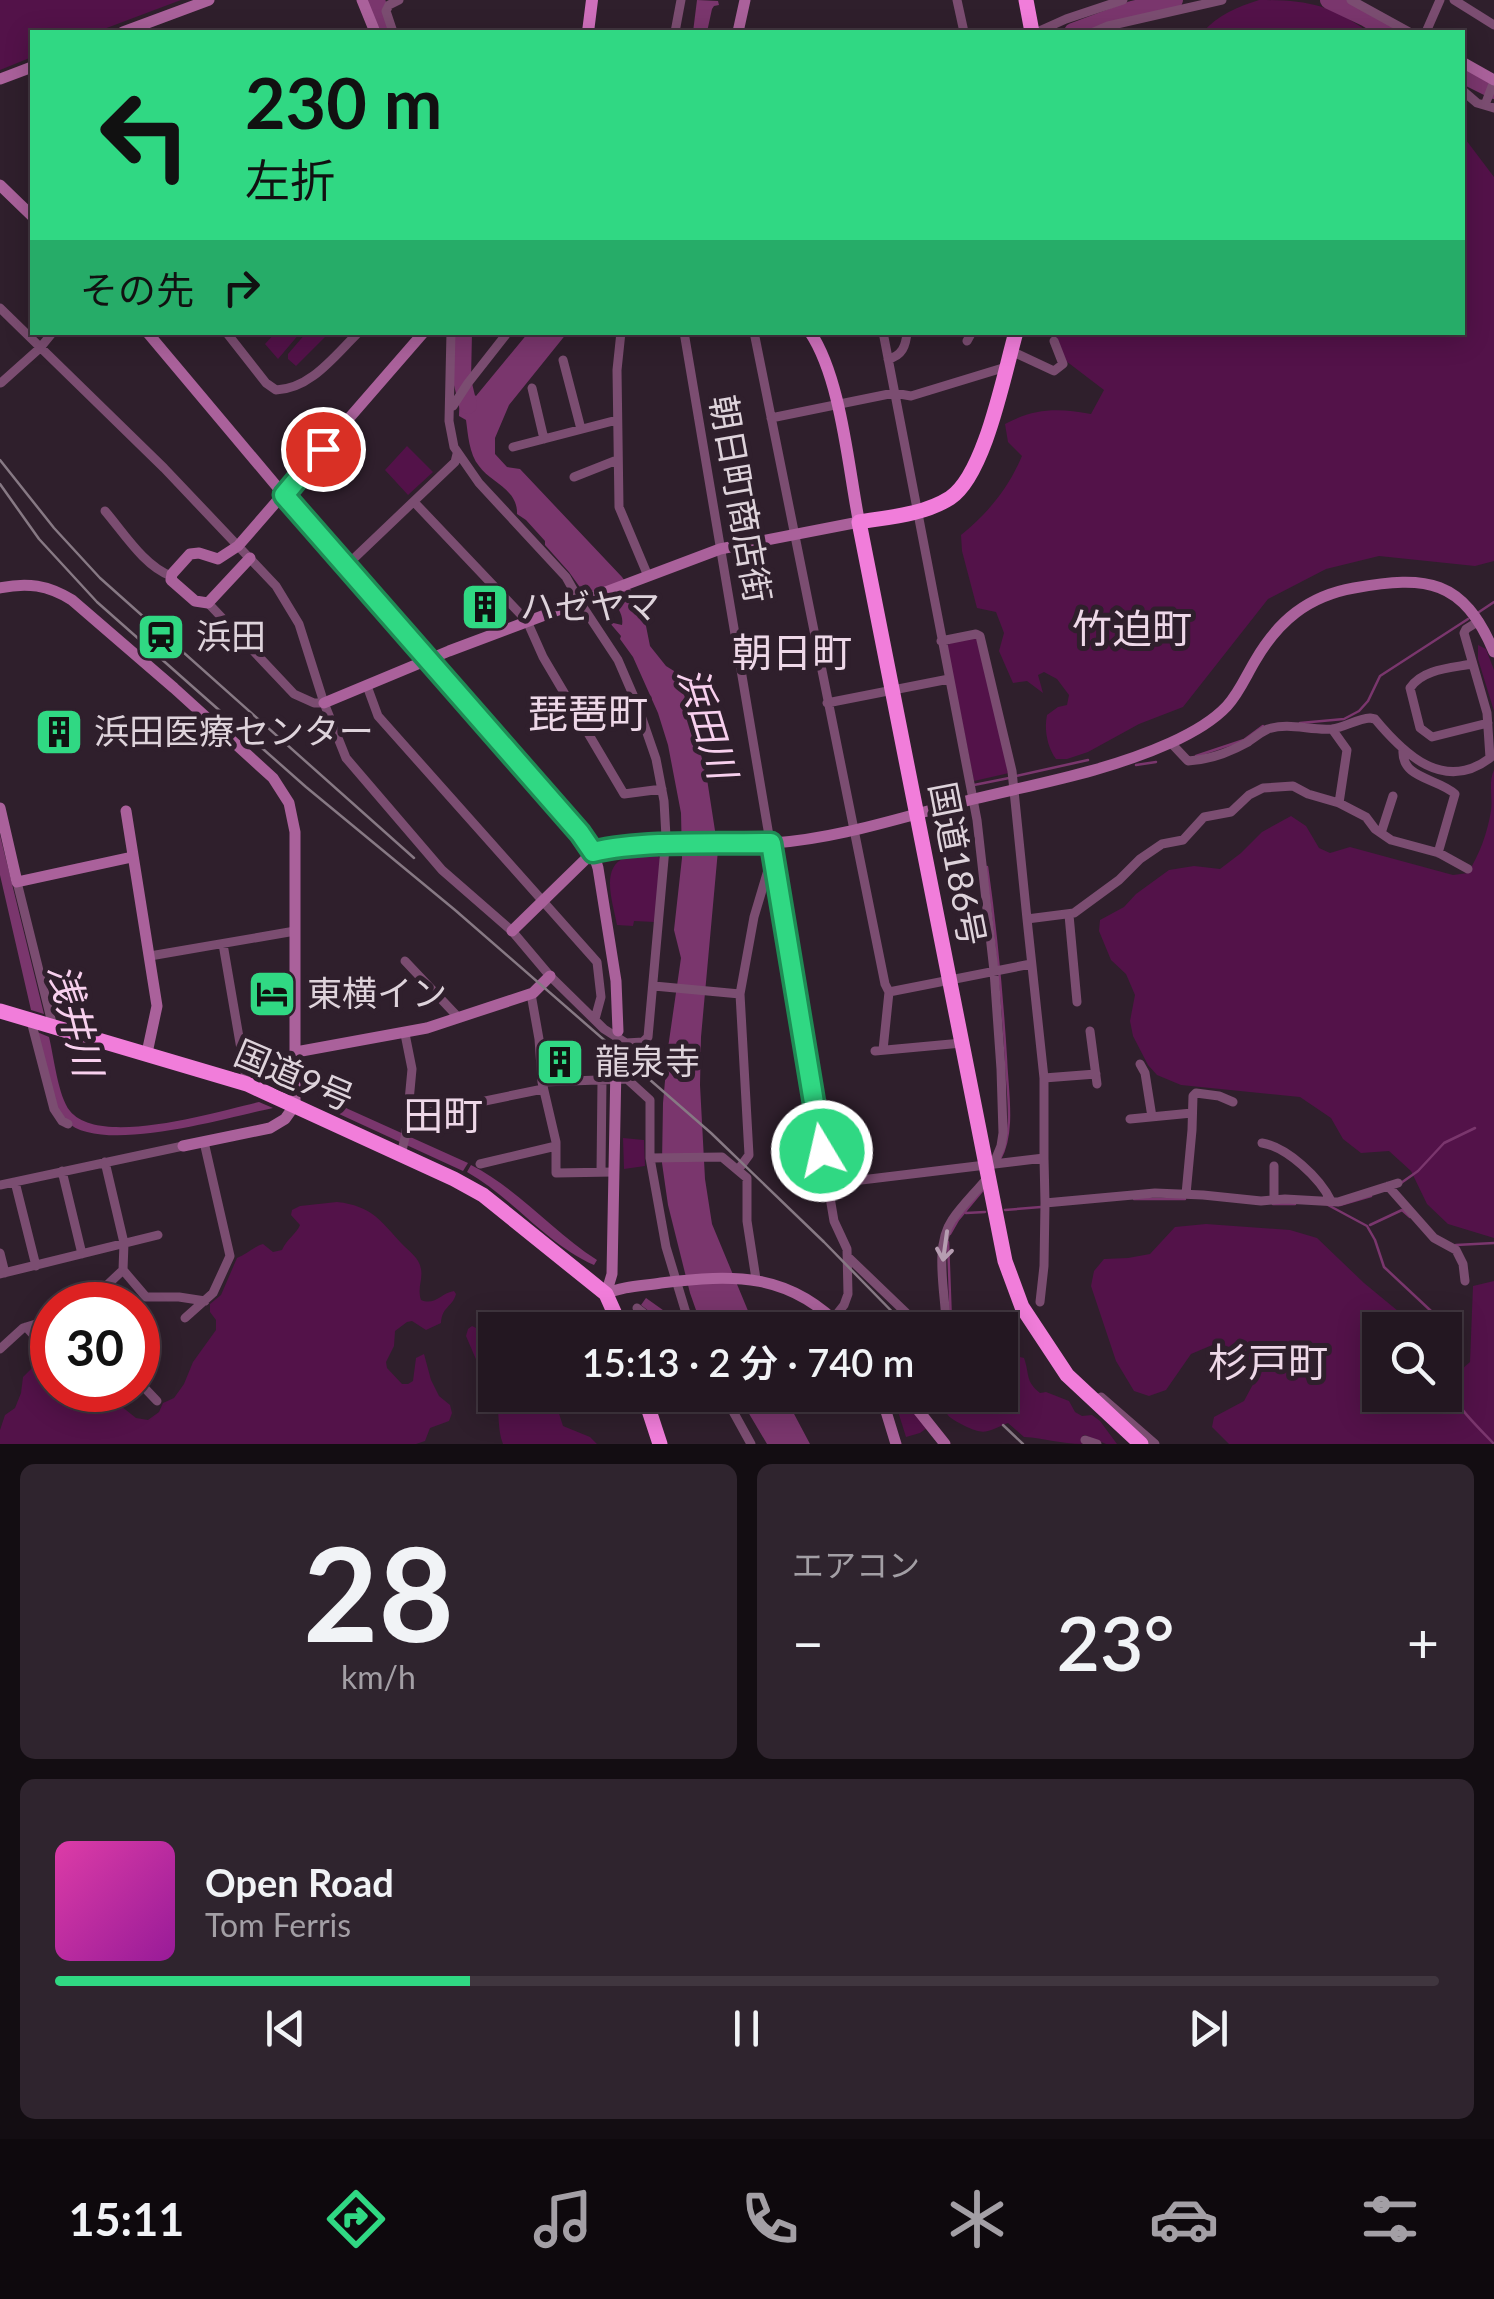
<!DOCTYPE html>
<html lang="ja">
<head>
<meta charset="utf-8">
<style>
  :root { --surface:#231721; --page:#2f242e; --text:#f1f3f6; --muted:#a39fa5; --line:#40363f; --accent:#30d883 }
  body { margin:0; font-family:Lato,"Noto Sans JP",sans-serif; background:var(--page); color:var(--text); height:100vh; display:flex; flex-direction:column; font-size:38px; white-space:nowrap }
  * { box-sizing:border-box; margin:0 }
  p { font-size:32px; color:var(--muted) }
  .icon { flex:none; width:55px; height:55px; fill:none; stroke:currentColor; stroke-width:2; stroke-linecap:round; stroke-linejoin:round }
  .map { position:relative; height:1444px; overflow:hidden }
  .side { display:flex; flex-direction:column; gap:20px; padding:20px; background:#130d12; flex:1 }
  .side>* { flex:none }
  .banner { position:absolute; left:30px; top:30px; width:1435px; height:305px; border-radius:0px; box-shadow:0 5px 25px #0003,0 0 0 2px var(--line); background:#30d883; color:#111; overflow:hidden }
  .tools { position:absolute; left:1362px; top:1312px; display:grid; gap:20px }
  .tools a { display:grid; place-items:center; width:100px; height:100px; border-radius:0px; background:var(--surface); box-shadow:0 5px 25px #0003,0 0 0 2px var(--line); font-size:50px }
  .speed { position:absolute; left:30px; top:1282px; display:flex; gap:20px; font-size:50px; font-weight:700; text-align:center }
  .speed>* { display:grid; place-content:center; width:130px; height:130px; border-radius:50%; background:var(--surface); box-shadow:0 5px 25px #0003,0 0 0 2px var(--line); line-height:1 }
  .speed .limit { border:15px solid #d22; background:#fff; color:#111 }
  .pin { position:absolute; display:grid; place-items:center; width:85px; height:85px; color:#fff; margin:-42px; border:5px solid #fff; border-radius:50%; box-shadow:0 2px 10px #0007 }
  .me { position:absolute; width:110px; margin:-55px; rotate:351deg; stroke-linejoin:round; filter:drop-shadow(0 0 8px #0008) }
  .turn { display:flex; align-items:center; gap:35px; height:210px; padding:0 50px; font-size:45px }
  .turn .icon { width:130px; height:130px; stroke-width:2.5 }
  .turn b { display:block; font-size:70px; line-height:85px }
  .then { display:flex; align-items:center; height:95px; padding:0 50px; background:#0003; gap:20px; font-size:38px }
  .big { font-size:75px; font-weight:600; line-height:1.1 }
  .side .card { flex:1; display:flex; flex-direction:column; justify-content:center; gap:15px; min-width:0; padding:0 35px; border-radius:15px; background:var(--page) }
  .side .dial { align-items:center; gap:0 }
  .dial b { font-size:130px; line-height:1 }
  .song { display:flex; align-items:center; gap:30px }
  .cover { width:120px; height:120px; border-radius:15px; background:linear-gradient(135deg,hsl(320 70% 55%),hsl(300 70% 35%)) }
  .played { height:10px; border-radius:5px; background:linear-gradient(90deg,var(--accent) 30%,var(--line) 30%) }
  .keys { display:flex; justify-content:space-around; direction:ltr }
  .heat { display:flex; justify-content:space-between; align-items:center; font-size:55px; direction:ltr }
  .side .tiles { flex:1; display:grid; gap:20px; grid-template-columns:1fr 1fr }
  .card:last-child { grid-column:span 2 }
  .trip { position:absolute; left:478px; top:1312px; width:540px; height:100px; border-radius:0px; background:var(--surface); box-shadow:0 5px 25px #0003,0 0 0 2px var(--line); font-weight:600; line-height:100px; text-align:center }
  .menu { display:flex; height:160px; justify-content:space-around; align-items:center; background:#0e090d; color:var(--muted) }
  .menu .icon { width:70px; height:70px }
  .menu .selected { color:var(--accent) }
  .menu b { font-size:45px; color:var(--text) }
  .map>svg:first-child { display:block }
  .green { fill:#531249 }
  .water { fill:#7a366d }
  .lines { fill:none; stroke-linecap:round; stroke-linejoin:round }
  .stream { stroke:#7a366d; stroke-width:2.5 }
  .river { stroke:#7a366d; stroke-width:18 }
  .secondary-tunnel { stroke:#493a46; stroke-width:11; stroke-dasharray:11 5.5; stroke-linecap:butt }
  .street { stroke:#7b4d71; stroke-width:9 }
  .secondary { stroke:#aa619b; stroke-width:11 }
  .primary { stroke:#cf70bc; stroke-width:12 }
  .highway { stroke:#f17dda; stroke-width:15 }
  .rail { stroke:#877984; stroke-width:2.5 }
  .oneway { stroke:#b69db1 }
  .route-casing { stroke:#1f8c55; stroke-width:25 }
  .route { stroke:#30d883; stroke-width:18 }
  .labels { text-anchor:middle; stroke-width:10; stroke-linejoin:round; paint-order:stroke }
  .street-label { font-size:35px; fill:#ded3db; stroke:#2f1f2c }
  .poi-label { font-size:35px; fill:#ded3db; stroke:#2f1f2c; text-anchor:start }
  .water-label { font-size:38px; font-style:italic; fill:#f8d0ee; stroke:#2f1f2c }
  .quarter-label { font-size:40px; fill:#eed8e8; stroke:#2f1f2c }
</style>
</head>
<body>
<div class="map">
<svg width="1494" height="1444" viewBox="0 0 1494 1444">
  <rect width="100%" height="100%" fill="#2f1f2c"/>
  <path class="green" d="M0,0H181L96,32H32V57L0,70Z
    M1259,0C1305,0 1330,4 1368,32H1203C1218,15 1237,7 1259,0Z
    M1463,136L1494,177V561L1475,566L1379,556L1326,569L1268,599L1183,707L1139,724L1088,752L1067,759H1056C1047,747 1044,729 1047,715L1058,707L1067,705L1069,695L1057,679L1044,672L1038,675L1043,693L1027,681L1013,683L999,651L1004,633L996,612L977,608L962,551L961,535C989,512 1008,489 1022,456L1008,442L1005,424C1035,408 1058,408 1091,414L1104,390L1066,361L1053,333L1462,332Z
    M275,333H300L278,359L265,344Z
    M306,333H329L296,366L288,359V354Z
    M407,446L433,472L408,495L385,470Z
    M974,637L977,640L1009,773L974,781L947,646L950,643Z
    M1478,645L1486,649L1494,670V711L1478,659Z
    M1494,770V1238L1448,1224L1427,1204L1411,1171L1389,1151L1361,1153L1343,1139L1331,1118L1300,1097L1181,1085L1157,1075L1148,1065L1133,1036L1130,1021L1135,995L1126,974L1111,960L1099,931L1100,920L1124,907L1136,894L1169,870L1194,866L1220,869L1241,853L1262,832L1291,816L1306,826L1319,848L1330,853L1350,847L1453,875L1468,873C1480,853 1487,834 1491,811C1493,797 1488,783 1494,770Z
    M658,856L660,859L655,922L634,921L633,926L617,925C614,906 599,867 625,858C634,855 648,857 658,856Z
    M623,1138L644,1140L645,1166L624,1169Z
    M817,1158L820,1180L793,1184L790,1161Z
    M337,1202C372,1206 380,1220 402,1244C410,1252 419,1258 421,1269C423,1280 417,1288 421,1300C435,1306 441,1293 454,1291L456,1294C452,1308 442,1306 441,1323L426,1330L412,1321L407,1322L395,1331L394,1346L386,1362L387,1368L402,1384H408L413,1381L416,1358L424,1354L431,1380L439,1396L450,1405L452,1413L449,1421L430,1428L425,1441L416,1444H0V1430L5,1415L15,1408L21,1393L23,1377L32,1368L52,1365V1390H101L136,1418L148,1420L159,1412L163,1403L174,1398L184,1384L193,1362L216,1330V1320L210,1312V1304L221,1295L237,1258C247,1254 253,1247 263,1244L273,1252L282,1250C287,1239 297,1233 300,1225L291,1215L292,1210L300,1206Z
    M1206,1224L1290,1230L1317,1238L1364,1283L1421,1330H1380V1395H1445V1377L1452,1378L1470,1362L1473,1286L1494,1281V1444H1229L1212,1427L1214,1417L1244,1401L1258,1375L1245,1352L1217,1343L1191,1354L1166,1390L1149,1396L1134,1391L1116,1361L1091,1286L1094,1271L1104,1259L1128,1258L1150,1254L1175,1227Z
    M472,1326L495,1337V1395H553L563,1426L590,1437L597,1444H503C497,1429 500,1414 496,1399C494,1390 491,1382 490,1373L478,1364L466,1336L468,1329Z
    M1016,1356L1024,1358C1030,1375 1025,1381 1040,1393L1046,1392L1069,1401L1075,1412L1082,1416L1092,1415L1100,1421L1117,1444H1106L1085,1435L1082,1436V1444C1062,1444 1044,1438 1024,1437L1008,1423C986,1432 985,1436 963,1425C944,1415 947,1416 943,1395H1000V1369Z
    M905,1401L927,1428L920,1433L906,1437L896,1405Z"/>
  <path class="water" d="M697,0L718,1L719,5L714,6L712,9L707,32H693Z
    M528,333H567L509,405L495,438V454L507,467L520,469L622,577L635,596L633,602L646,626L650,646L666,666L674,671L689,707L707,779L718,850L701,1037L700,1085L705,1179L712,1224L756,1330H703L690,1293L668,1205L662,1163L663,1103L668,1048L681,958L674,930L682,858L681,813L668,745L658,713L633,657L620,639L621,636L609,622L622,625C624,615 617,606 611,599L584,593L569,572L545,545V541L526,520L517,514C518,489 491,483 479,466C469,454 468,434 466,420L459,416L460,387L464,380L465,388L476,396Z
    M0,835L44,1014L31,1010L0,875Z
    M37,1032L49,1037C54,1057 58,1096 70,1111C100,1148 218,1111 259,1102L273,1108C229,1117 100,1156 66,1121C49,1104 43,1056 37,1032Z
    M326,1099L468,1163L463,1171L326,1108Z
    M471,1165C518,1189 552,1231 597,1260L594,1265C546,1244 513,1198 467,1172Z
    M646,1298L691,1330H673L641,1305Z
    M738,1395H784L810,1444H767Z"/>
  <g class="lines">
    <path class="stream" d="M377,3L383,0
      M1479,612L1494,602
      M1300,723L1344,719L1359,711L1368,701L1380,676L1468,619
      M1196,756L1244,740L1263,726
      M1136,765L1156,762
      M1016,776L1088,760
      M974,785L1009,778
      M987,867C996,931 1002,995 1006,1060C1007,1090 1015,1131 1000,1159
      M1401,1183L1418,1171L1444,1143L1475,1128
      M1134,1199H1185
      M1273,1204H1295
      M1328,1205L1367,1226L1375,1240L1384,1267L1431,1311L1437,1330
      M1340,1205L1371,1196
      M1005,1210L1041,1207
      M966,1213L985,1212
      M1370,1225L1402,1210L1410,1217
      M950,1234L958,1220L982,1191
      M948,1242L951,1323L948,1330
      M1456,1245L1494,1243
      M1445,1380C1454,1405 1476,1425 1494,1444"/>
    <path class="river" d="M376,0L383,23
      M1329,0L1365,17L1390,32
      M1073,32L1132,10L1174,0
      M1462,74L1494,90
      M463,332L462,380L468,405"/>
    <path class="secondary-tunnel" d="M616,1065L618,1031"/>
    <path class="street" d="M957,0L964,32
      M1351,0L1409,32
      M1454,0L1494,25
      M393,32L386,11L389,5L399,0
      M675,32L681,0
      M1037,32L1066,19L1123,0
      M1094,32L1108,26L1222,0
      M1426,32L1440,0
      M1462,90L1477,103L1494,108
      M1485,105L1494,81
      M0,308L164,468L276,586L299,624L324,703L346,758L442,870L512,931L550,976L604,1029L626,1043L643,1042L648,1037L666,837L664,801L656,759L637,704L618,660L583,607L566,577L479,483L454,447L449,421L451,332
      M226,332L266,383L276,390C311,389 335,355 359,332
      M621,332L617,370L619,507L648,576
      M684,332L834,1221L847,1249L848,1294L844,1305L833,1319
      M754,332L885,984L889,992L1031,964
      M883,332L977,820L994,971L1001,1069L1003,1133L1001,1146L994,1163
      M967,341L972,332
      M1011,351L1054,371L1063,364L1054,341
      M888,359C902,356 906,346 907,332
      M563,360L581,429
      M1,383L40,348L53,332
      M532,388L544,439
      M453,406L468,383L508,332
      M771,418L894,393L911,396L1006,367
      M513,447L617,420
      M574,477L617,460
      M415,503L527,621L543,657L624,794L662,789
      M105,511C124,533 144,566 171,576
      M347,565L455,462L457,454
      M208,603L294,694L314,703H324
      M941,641L976,634L980,636L1012,771L1027,919
      M1472,664C1451,668 1422,669 1410,688L1420,728L1432,737L1488,723
      M367,686L378,716L597,962L601,997L595,1019
      M827,703L949,679
      M1332,729L1347,750L1339,803
      M1171,743L1188,761C1209,760 1230,752 1248,742C1255,737 1261,732 1268,729C1290,722 1310,731 1332,729C1345,727 1357,719 1370,718L1375,719C1404,754 1444,793 1490,758L1487,713L1464,633L1466,629L1479,621
      M1403,750C1401,779 1438,778 1455,794L1438,853
      M1381,833L1393,796
      M17,882L53,1027
      M1069,915L1077,1002
      M223,944L247,1084
      M150,956L295,931
      M405,961L458,1017
      M654,986L740,994
      M531,994L539,1039L542,1082
      M31,1021L54,1109L62,1121L68,1124
      M1090,1031L1097,1084
      M883,1050L889,992
      M875,1051L962,1043
      M1140,1064L1145,1073L1152,1117
      M1044,1078L1096,1074
      M407,1117L543,1089
      M1130,1119L1192,1113
      M1262,1143C1287,1147 1320,1178 1331,1201
      M401,1155L406,1133L412,1069L405,1034
      M1044,1158V1078L1027,919L1074,913L1119,880L1140,859L1162,844L1183,840L1204,817L1231,812L1249,795L1263,788L1293,786L1308,794L1339,803L1366,817L1375,829L1391,840L1439,853L1468,869
      M480,1164L556,1146
      M738,1170L749,1155L740,994L754,917L771,860
      M62,1171L82,1254
      M601,1172L602,1080
      M614,1172L556,1173V1142L542,1082L627,1079L650,1100V1158
      M15,1182L36,1266
      M828,1184L1044,1158L1045,1203
      M0,1185L183,1146
      M1388,1186L1434,1238L1456,1250L1463,1264L1465,1281
      M1186,1194L1192,1130L1193,1096L1196,1093L1219,1096L1233,1102
      M1274,1200V1166
      M0,1253L5,1273
      M848,1257L924,1330
      M123,1270L146,1297H179L205,1301
      M0,1274L158,1235
      M1040,1302L1044,1266L1045,1203L1155,1193L1203,1195L1261,1201L1285,1199L1338,1202L1398,1183
      M86,1305L123,1270L124,1243L105,1162
      M637,1308L665,1330
      M185,1318L213,1293L230,1256L204,1142
      M26,1327L42,1344H52
      M687,1330L689,1323L666,1247L650,1158L722,1157L747,1178V1221L756,1279
      M943,1330L946,1322C945,1292 934,1246 952,1220C962,1205 976,1192 988,1177
      M0,1349L23,1328L36,1324L52,1328
      M138,1381L157,1401
      M724,1395L751,1444
      M1101,1397L1155,1444
      M1085,1440L1097,1444"/>
    <path class="secondary" d="M362,0L375,32
      M123,32L209,0
      M738,32L745,0
      M1462,62L1494,80
      M0,79L32,67
      M0,185L32,216
      M147,332L284,495L347,565L585,840L593,852L598,868L616,981L618,1031
      M250,558L208,603L195,601L171,580L172,574L190,554L199,553L218,559L238,546L424,332
      M0,588C27,582 48,585 72,600L174,688L273,778L289,803L295,832V1105L285,1119L270,1128L183,1146
      M324,703L449,651L720,549L859,522
      M0,808L17,882L132,857
      M126,811L157,1006L147,1053
      M512,931L593,852C652,838 714,848 774,843C843,838 907,815 974,799C1040,783 1108,771 1170,743C1190,734 1212,722 1227,706C1239,693 1246,676 1255,661C1278,621 1308,596 1354,588C1427,575 1463,579 1494,652
      M296,1052L427,1028L533,993L550,976
      M606,1294C623,1286 642,1286 661,1283C734,1274 790,1272 844,1330
      M606,1294L612,1274L616,1065
      M881,1395L896,1444
      M906,1395L945,1444"/>
    <path class="primary" d="M588,32L592,0
      M810,332C841,378 848,466 859,522"/>
    <path class="highway" d="M1026,0L1032,32
      M1016,332C1004,374 985,475 950,498C923,515 889,517 859,522L1005,1261L1022,1307L1067,1375L1141,1444
      M0,1011L247,1084L454,1179L483,1195L606,1294L622,1330
      M644,1395L660,1444"/>
    <path class="rail" d="M0,460L54,528L100,578L414,858
      M0,484L39,539L97,602L306,787L455,910L711,1133L824,1242L910,1330
      M1003,1425L1023,1444"/>
  </g>
  <defs><path id="oneway-shaft" d="M-6 0H5M1.5-3L5.5 0L1.5 3" fill="none" stroke-width="1.6" stroke-linecap="round" stroke-linejoin="round" transform="scale(2.5)"/></defs>
  <use class="oneway" href="#oneway-shaft" transform="translate(945 1246) rotate(98)"/>
  <g class="lines">
    <g class="route-casing">
      <path id="route" d="M323,449L284,495L580,833L593,852C644,840 717,844 771,843L822,1151"/>
    </g>
    <use href="#route" class="route"/>
  </g>
  <defs>
    <g id="building-square" transform="scale(2.5)"><rect x="-9" y="-9" width="18" height="18" rx="4" fill="#30d883" stroke="#2f1f2c"/><path d="M-4-6H4V6H1V3H-1V6H-4ZM-2.5-4.3h1.7v1.8h-1.7ZM.8-4.3h1.7v1.8H.8ZM-2.5-1h1.7V.8h-1.7ZM.8-1h1.7V.8H.8Z" fill="#111"/></g>
    <g id="station-square" transform="scale(2.5)"><rect x="-9" y="-9" width="18" height="18" rx="4" fill="#30d883" stroke="#2f1f2c"/><path d="M-3-6H3Q5-6 5-4V2Q5 4 3 4L4.5 6H3L1.5 4h-3L-3 6H-4.5L-3 4Q-5 4-5 2V-4Q-5-6-3-6ZM-3.5-4v3h7v-3ZM-3.5 1v1.5H-2V1ZM2 1v1.5H3.5V1Z" fill="#111"/></g>
    <g id="hotel-square" transform="scale(2.5)"><rect x="-9" y="-9" width="18" height="18" rx="4" fill="#30d883" stroke="#2f1f2c"/><path d="M-6-4.5h1.5V1H6V5H4.5V3h-9V5H-6ZM-4 0a1.8 1.8 0 1 1 3.6 0ZM.5 0V-2.5h3Q6-2.5 6 0Z" fill="#111"/></g>
  </defs>
  <g fill-rule="evenodd">
    <use href="#building-square" x="485" y="607"/>
    <use href="#station-square" x="161" y="637"/>
    <use href="#building-square" x="59" y="732"/>
    <use href="#hotel-square" x="272" y="994"/>
    <use href="#building-square" x="560" y="1062"/>
  </g>
  <g class="labels">
    <g class="street-label">
      <text transform="translate(740 499) rotate(80)" y="12">朝日町商店街</text>
      <text transform="translate(957 864) rotate(79)" y="12">国道186号</text>
      <text transform="translate(294 1076) rotate(23)" y="12">国道9号</text>
    </g>
    <g class="poi-label">
      <text x="520" y="619">ハゼヤマ</text>
      <text x="196" y="649">浜田</text>
      <text x="94" y="744">浜田医療センター</text>
      <text x="307" y="1006">東横イン</text>
      <text x="595" y="1074">龍泉寺</text>
    </g>
    <g class="water-label">
      <text transform="translate(707 723) rotate(73)" y="13">浜田川</text>
      <text transform="translate(75 1020) rotate(76)" y="13">浅井川</text>
    </g>
    <g class="quarter-label">
      <text x="1132" y="643">竹迫町</text>
      <text x="792" y="667">朝日町</text>
      <text x="588" y="728">琵琶町</text>
      <text x="443" y="1130">田町</text>
      <text x="1268" y="1377">杉戸町</text>
    </g>
  </g>
</svg>
<div class="tools">
<a><svg class="icon" aria-label="search" viewBox="0 0 24 24"><circle cx="10" cy="10" r="6"/><path d="M15 15l6 6"/></svg></a>
</div>
<div class="speed"><div class="limit">30</div></div>
<div class="pin" style="left:323px;top:449px;background:#d93025"><svg class="icon" aria-label="arrive" viewBox="0 0 24 24"><path d="M6 21V4h12l-3 4 3 4H6"/></svg></div>
<svg class="me" style="left:822px;top:1151px" viewBox="-20 -20 40 40"><circle r="17" fill="#30d883" stroke="#fff" stroke-width="3"/><path d="M0-11L8 9 0 5-8 9z" fill="#fff"/></svg>
<div class="trip">15:13 · 2 分 · 740 m</div>
<div class="banner">
<div class="turn"><svg class="icon" aria-label="left" viewBox="0 0 24 24"><path d="M17 20v-9H6M10 6l-5 5 5 5"/></svg><div><b>230 m</b>左折</div></div>
<div class="then">その先<svg class="icon" aria-label="right" viewBox="0 0 24 24"><path d="M7 20v-9h11M14 6l5 5-5 5"/></svg></div>
</div>
</div>
<section class="side">
<div class="tiles">
<div class="card dial"><b>28</b><p>km/h</p></div>
<div class="card"><p>エアコン</p>
<div class="heat"><a>−</a><b class="big">23°</b><a>+</a></div>
</div>
<div class="card">
<div class="song"><i class="cover"></i><div><b>Open Road</b><p>Tom Ferris</p></div></div>
<div class="played"></div>
<div class="keys"><svg class="icon" aria-label="previous" viewBox="0 0 24 24"><path d="M18 5L8 12l10 7zM5 5v14"/></svg><svg class="icon" aria-label="pause" viewBox="0 0 24 24"><path d="M8 5v14M16 5v14"/></svg><svg class="icon" aria-label="next" viewBox="0 0 24 24"><path d="M6 5l10 7-10 7zM19 5v14"/></svg></div>
</div>
</div>
</section>
<nav class="menu">
<b>15:11</b>
<svg class="icon selected" aria-label="directions" viewBox="0 0 24 24"><path d="M12 3l9 9-9 9-9-9zM9 14v-3h6M13 9l2 2-2 2"/></svg>
<svg class="icon" aria-label="music" viewBox="0 0 24 24"><path d="M9 18V5l10-2v13"/><circle cx="6" cy="18" r="3"/><circle cx="16" cy="16" r="3"/></svg>
<svg class="icon" aria-label="phone" viewBox="0 0 24 24"><path d="M5 4h4l2 5-3 2q2 4 5 5l2-3 5 2v4C11 20 4 13 5 4z"/></svg>
<svg class="icon" aria-label="climate" viewBox="0 0 24 24"><path d="M12 3v18M4 7l16 10M4 17L20 7"/></svg>
<svg class="icon" aria-label="car" viewBox="0 0 24 24"><path d="M5 17H2v-5l4-1 3-4h7l3 4 3 1v5h-3M9 17h6M6 11h13"/><circle cx="7" cy="17" r="2"/><circle cx="17" cy="17" r="2"/></svg>
<svg class="icon" aria-label="filters" viewBox="0 0 24 24"><path d="M4 7h16M4 17h16"/><circle cx="9" cy="7" r="2"/><circle cx="15" cy="17" r="2"/></svg>
</nav>
</body>
</html>
